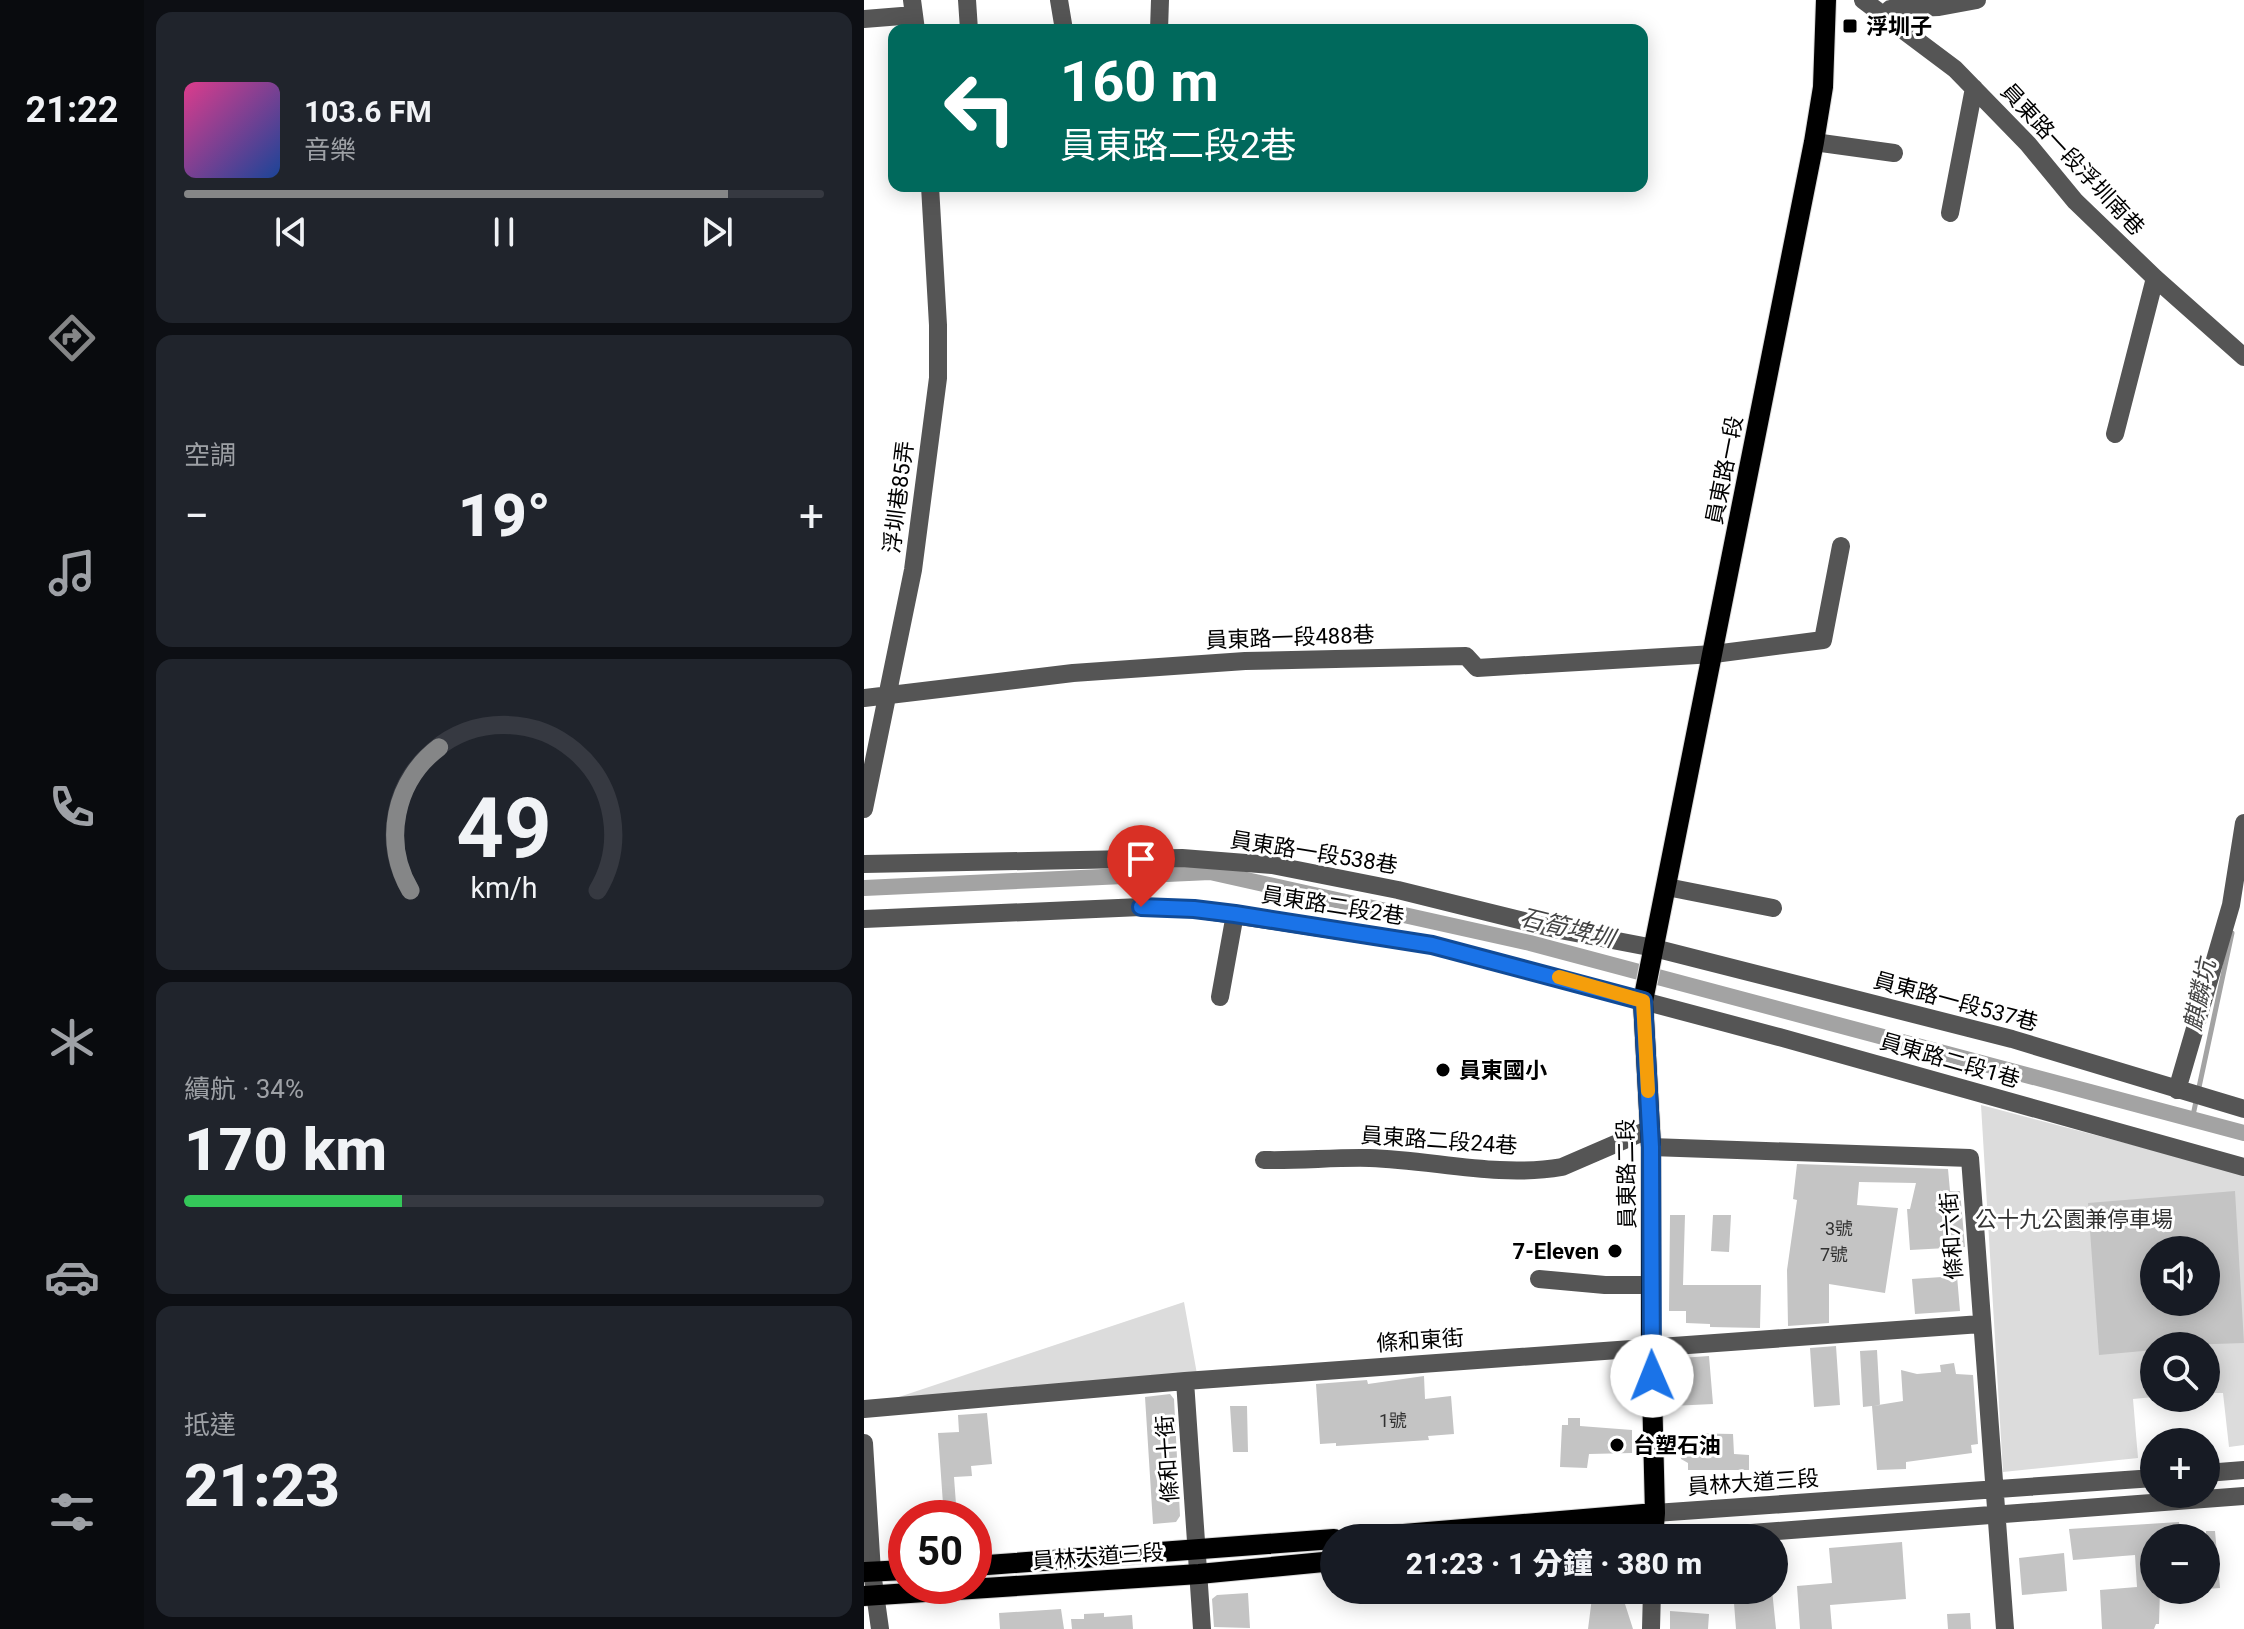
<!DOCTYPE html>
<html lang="zh-TW">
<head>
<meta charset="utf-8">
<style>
  :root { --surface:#171b24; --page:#20242c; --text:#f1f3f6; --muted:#9ea1a6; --line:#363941; --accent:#858687 }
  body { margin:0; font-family:Roboto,"Noto Sans TC",sans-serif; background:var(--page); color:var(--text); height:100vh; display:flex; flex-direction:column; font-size:30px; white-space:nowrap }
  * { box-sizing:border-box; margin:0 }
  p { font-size:26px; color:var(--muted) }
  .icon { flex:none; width:44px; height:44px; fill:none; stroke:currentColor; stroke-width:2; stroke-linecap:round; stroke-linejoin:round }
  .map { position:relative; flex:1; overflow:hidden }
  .sheet { display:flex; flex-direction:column; gap:12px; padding:12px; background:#0d0f14; width:720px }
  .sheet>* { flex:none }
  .hud { position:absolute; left:24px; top:24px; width:760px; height:168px; border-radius:16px; box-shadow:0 4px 20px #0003; background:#00695c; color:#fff; overflow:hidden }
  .buttons { position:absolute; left:1276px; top:1236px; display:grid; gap:16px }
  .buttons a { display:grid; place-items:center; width:80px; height:80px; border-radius:50%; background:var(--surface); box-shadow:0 4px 20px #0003; font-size:40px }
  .speed { position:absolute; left:24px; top:1500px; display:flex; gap:16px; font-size:40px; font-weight:700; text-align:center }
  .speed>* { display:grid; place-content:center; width:104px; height:104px; border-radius:50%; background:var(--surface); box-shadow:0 4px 20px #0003; line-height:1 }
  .speed .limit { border:12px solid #d22; background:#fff; color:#111 }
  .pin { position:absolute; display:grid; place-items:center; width:68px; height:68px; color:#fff; margin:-82px -34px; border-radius:50% 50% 50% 0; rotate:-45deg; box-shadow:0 0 8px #0007 }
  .pin .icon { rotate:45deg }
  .me { position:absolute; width:88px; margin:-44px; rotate:359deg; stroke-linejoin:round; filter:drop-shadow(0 0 6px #0008) }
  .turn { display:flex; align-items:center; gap:28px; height:168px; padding:0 40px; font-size:36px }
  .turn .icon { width:104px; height:104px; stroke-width:2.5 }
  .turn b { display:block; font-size:56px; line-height:68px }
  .big { font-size:60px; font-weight:800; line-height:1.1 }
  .sheet .card { flex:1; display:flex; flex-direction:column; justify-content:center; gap:12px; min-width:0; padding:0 28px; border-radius:16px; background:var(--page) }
  .sheet .dial { align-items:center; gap:0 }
  .dial svg { height:208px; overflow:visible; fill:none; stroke:var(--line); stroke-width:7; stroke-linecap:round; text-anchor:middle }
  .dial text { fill:var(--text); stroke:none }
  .song { display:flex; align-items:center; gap:24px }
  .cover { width:96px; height:96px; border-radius:12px; background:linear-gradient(135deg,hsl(330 70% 55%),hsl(220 70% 35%)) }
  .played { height:8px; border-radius:4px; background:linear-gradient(90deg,var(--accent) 85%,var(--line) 85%) }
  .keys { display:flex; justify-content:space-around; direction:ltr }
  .heat { display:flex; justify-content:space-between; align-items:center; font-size:44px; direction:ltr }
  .charge { height:12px; border-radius:6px; background:linear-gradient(90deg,#34c759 34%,var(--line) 0) }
  .trip { position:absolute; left:456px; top:1524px; width:468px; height:80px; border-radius:40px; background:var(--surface); box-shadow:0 4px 20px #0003; font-weight:800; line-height:80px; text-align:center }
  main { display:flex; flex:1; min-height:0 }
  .tab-bar { display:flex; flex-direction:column; width:144px; justify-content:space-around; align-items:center; background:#090b0e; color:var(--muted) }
  .tab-bar .icon { width:56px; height:56px }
  .tab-bar .on { color:var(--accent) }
  .tab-bar b { font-size:36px; color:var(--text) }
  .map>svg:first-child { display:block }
  .green { fill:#dcdcdc; fill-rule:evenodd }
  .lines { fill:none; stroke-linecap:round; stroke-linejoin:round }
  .stream { stroke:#a3a3a3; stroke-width:5 }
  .canal { stroke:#a3a3a3; stroke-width:16 }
  .building { fill:#c4c4c4; fill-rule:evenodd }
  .major-casing { stroke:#dbdbdb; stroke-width:22 }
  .minor { stroke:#555; stroke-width:18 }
  .major { stroke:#000; stroke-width:20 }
  .route-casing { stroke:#114b97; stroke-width:20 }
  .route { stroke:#1a73e8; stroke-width:14 }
  .slow { stroke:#f59e0b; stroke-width:14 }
  .poi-dot { fill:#000; stroke:#fff; stroke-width:3 }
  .labels { text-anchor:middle; stroke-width:6; stroke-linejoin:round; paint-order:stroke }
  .number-label { font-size:18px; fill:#313131 }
  .poi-label { font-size:22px; font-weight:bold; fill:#000; stroke:#fff; text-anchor:start }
  .street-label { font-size:22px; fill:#000; stroke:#fff }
  .park-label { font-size:22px; fill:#333; stroke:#fff }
  .water-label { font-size:24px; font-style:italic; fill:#444; stroke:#fff }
</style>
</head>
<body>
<main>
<nav class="tab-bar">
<b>21:22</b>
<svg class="icon on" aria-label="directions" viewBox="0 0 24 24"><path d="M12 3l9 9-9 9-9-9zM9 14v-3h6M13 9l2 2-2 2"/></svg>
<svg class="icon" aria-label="music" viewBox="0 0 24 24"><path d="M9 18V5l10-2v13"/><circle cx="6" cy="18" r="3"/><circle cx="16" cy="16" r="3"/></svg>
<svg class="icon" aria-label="phone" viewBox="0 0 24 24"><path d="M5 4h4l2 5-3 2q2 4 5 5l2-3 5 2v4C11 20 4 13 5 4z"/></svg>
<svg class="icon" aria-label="climate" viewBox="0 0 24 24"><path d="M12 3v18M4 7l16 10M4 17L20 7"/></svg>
<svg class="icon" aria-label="car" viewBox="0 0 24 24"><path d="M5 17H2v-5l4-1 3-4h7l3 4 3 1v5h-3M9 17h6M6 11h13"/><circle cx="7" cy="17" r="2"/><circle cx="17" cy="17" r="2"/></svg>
<svg class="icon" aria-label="filters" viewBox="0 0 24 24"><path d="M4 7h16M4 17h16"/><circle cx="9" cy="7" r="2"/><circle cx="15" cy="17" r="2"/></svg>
</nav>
<section class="sheet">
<div class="card">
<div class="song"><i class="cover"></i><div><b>103.6 FM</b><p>音樂</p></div></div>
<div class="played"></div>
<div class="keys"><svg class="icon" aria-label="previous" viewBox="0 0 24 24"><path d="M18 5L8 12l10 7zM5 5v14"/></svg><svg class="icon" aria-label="pause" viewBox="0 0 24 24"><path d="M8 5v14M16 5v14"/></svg><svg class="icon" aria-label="next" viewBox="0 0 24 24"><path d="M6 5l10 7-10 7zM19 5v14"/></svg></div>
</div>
<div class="card"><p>空調</p>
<div class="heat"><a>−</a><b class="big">19°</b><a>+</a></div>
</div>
<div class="card dial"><svg viewBox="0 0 100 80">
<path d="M14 69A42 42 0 1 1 86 69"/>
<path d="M14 69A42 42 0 0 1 25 14" stroke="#858687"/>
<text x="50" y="56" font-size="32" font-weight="700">49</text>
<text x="50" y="72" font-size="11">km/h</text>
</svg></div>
<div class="card"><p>續航 · 34%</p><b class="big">170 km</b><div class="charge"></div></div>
<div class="card"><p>抵達</p><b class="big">21:23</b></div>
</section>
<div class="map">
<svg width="1380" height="1629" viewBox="0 0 1380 1629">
  <rect width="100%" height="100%" fill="#fff"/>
  <path class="green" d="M1117,1105L1380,1174V1445L1365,1447L1359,1393H1342V1346H1290V1397L1269,1399L1274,1458L1139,1472ZM1290,1250H1342V1302H1290Z
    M320,1302L333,1374L8,1406Z"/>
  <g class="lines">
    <path class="stream" d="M1328,1120L1368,933"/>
    <path class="canal" d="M0,888L346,872L666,943L1380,1133"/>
  </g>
  <path class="building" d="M933,1164L1084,1169L1086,1191H1096L1101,1247L1046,1250L1043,1209H1046L1052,1183L995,1182L993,1205L1034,1208L1021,1293L965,1284V1323L924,1326L923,1270L933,1200L929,1199Z
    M1371,1191L1380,1343L1290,1346V1350L1235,1355L1224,1203ZM1290,1250H1342V1302H1290Z
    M806,1215H821L819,1285H897L896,1328L846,1327V1324L822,1323V1311H805Z
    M849,1215H867L865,1252L847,1251Z
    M1093,1276L1096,1311L1051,1314L1048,1279Z
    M972,1346L976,1405L950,1407L946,1348Z
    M1013,1350L1016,1405L999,1407L996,1351Z
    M845,1356L849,1404L807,1406L806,1377L818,1374L817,1358Z
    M1090,1363L1092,1374L1109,1375L1114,1444L1107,1445L1108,1453L1042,1462V1469L1013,1470L1008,1406L1039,1401L1037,1370L1053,1374L1077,1372L1076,1365Z
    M560,1376L561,1399L587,1396L590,1434L564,1436L565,1440L472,1446V1443L456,1444L452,1384L503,1380L504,1384Z
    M306,1394L310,1399L316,1516L312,1522L289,1524L281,1397Z
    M366,1406H383L384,1452H369Z
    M123,1413L128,1464L107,1466L108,1476L90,1477L93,1518H80L74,1433L95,1432L94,1415Z
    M704,1418H716V1426L768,1430V1453L725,1454L723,1468L696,1467L698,1425H704Z
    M817,1433L869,1434L870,1454L885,1455V1470H824V1463L817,1459L815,1450Z
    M1315,1522L1317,1538H1290V1590H1296L1295,1624H1292L1290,1629H1238L1236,1590L1273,1587L1271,1555L1209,1560L1205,1529Z
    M1342,1531H1351L1356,1588L1342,1589Z
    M1038,1542L1042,1599L966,1605L968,1629H936L933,1586L968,1583L965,1548Z
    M1200,1553L1203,1591L1158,1595L1155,1558Z
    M729,1590H753L761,1604L769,1629H724Z
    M869,1590H908L912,1629H872Z
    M384,1593L386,1628L350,1627L348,1599L353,1595Z
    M197,1609L200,1629H136L135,1613Z
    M806,1611L845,1614L844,1629H806Z
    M240,1613V1617L268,1615L269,1629H208L207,1619H220V1614Z
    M1106,1613L1107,1629H1084L1083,1614Z"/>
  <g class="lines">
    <g class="major-casing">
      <path id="major" d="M491,1538L791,1513
        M789,1538L791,1513L787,1348V1147L779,1001L950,142L959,87L962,0
        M110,1566L470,1539
        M0,1572L42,1570
        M0,1596L335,1574L470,1561"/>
    </g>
    <path class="minor" d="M48,0L52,30
      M103,0L105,30
      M195,0L200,30
      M999,0L1091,69L1164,144L1211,201L1291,278L1380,357
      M1026,9L1075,7L1113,0
      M0,19L50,15
      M295,30L296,0
      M950,142L1030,153
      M1086,213L1110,88
      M1251,434L1291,278
      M0,698L209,673L381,661L602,656L613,668L850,654L959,640L977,546
      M0,809L49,570L74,378V325L66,186
      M0,864L318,858L408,865L534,890L696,930L790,948L1148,1039L1380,1109
      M803,887L909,908
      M0,919L277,907L330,909L568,945L915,1037L1380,1167
      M356,997L371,914
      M1313,1090L1367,905L1380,823
      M787,1147L1106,1158L1141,1629
      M400,1160C436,1161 471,1157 506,1158C570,1160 633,1178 698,1167L786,1129
      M675,1279L741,1285H787
      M321,1381L338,1629
      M0,1409L321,1381L1117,1324
      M0,1443L8,1572L16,1629
      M1342,1473L1380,1470
      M791,1513L1290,1478
      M821,1538L1380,1496
      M787,1629L788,1590"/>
    <use href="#major" class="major"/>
  </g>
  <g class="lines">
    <g class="route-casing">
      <path id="route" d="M277,907L330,909L371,914L568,945L779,1001L787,1147L788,1376"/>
    </g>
    <use href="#route" class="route"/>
    <path class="slow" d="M695,977L779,1001L784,1091"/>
  </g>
  <g class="poi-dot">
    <rect x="978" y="18" width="16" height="16" rx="4"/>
    <circle cx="579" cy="1070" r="8"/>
    <circle cx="751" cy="1251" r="8"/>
    <circle cx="753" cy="1445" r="8"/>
  </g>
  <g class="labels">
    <g class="number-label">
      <text x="975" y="1235">3號</text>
      <text x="970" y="1261">7號</text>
      <text x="529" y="1427">1號</text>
    </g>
    <g class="poi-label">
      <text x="1002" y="34">浮圳子</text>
      <text x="595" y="1078">員東國小</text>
      <text x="735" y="1259" text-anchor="end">7-Eleven</text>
      <text x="769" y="1453">台塑石油</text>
    </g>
    <g class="street-label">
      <text transform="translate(1209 159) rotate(47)" y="8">員東路一段浮圳南巷</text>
      <text transform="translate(860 470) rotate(-79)" y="8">員東路一段</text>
      <text transform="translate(34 497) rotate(-83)" y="8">浮圳巷85弄</text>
      <text transform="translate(426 637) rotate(-2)" y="8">員東路一段488巷</text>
      <text transform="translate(450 852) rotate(9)" y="8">員東路一段538巷</text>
      <text transform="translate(469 905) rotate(9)" y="8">員東路二段2巷</text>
      <text transform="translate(1092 1001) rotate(15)" y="8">員東路一段537巷</text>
      <text transform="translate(1086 1060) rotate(16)" y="8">員東路二段1巷</text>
      <text transform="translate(575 1140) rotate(4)" y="8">員東路二段24巷</text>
      <text transform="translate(762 1174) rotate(-91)" y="8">員東路二段</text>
      <text transform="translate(1087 1236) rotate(-94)" y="8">條和六街</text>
      <text transform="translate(556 1340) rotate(-4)" y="8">條和東街</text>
      <text transform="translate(303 1459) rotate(-94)" y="8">條和十街</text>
      <text transform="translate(889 1482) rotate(-4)" y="8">員林大道三段</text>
      <text transform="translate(234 1556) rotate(-4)" y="8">員林大道三段</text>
    </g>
    <g class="park-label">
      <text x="1210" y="1227">公十九公園兼停車場</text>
    </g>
    <g class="water-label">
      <text transform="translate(703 928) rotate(14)" y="8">石筍埤圳</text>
      <text transform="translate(1336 995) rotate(-78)" y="8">麒麟坑</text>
    </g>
  </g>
</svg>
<div class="buttons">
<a><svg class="icon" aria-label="sound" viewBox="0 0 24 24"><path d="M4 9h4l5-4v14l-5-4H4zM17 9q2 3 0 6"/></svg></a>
<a><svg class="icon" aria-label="search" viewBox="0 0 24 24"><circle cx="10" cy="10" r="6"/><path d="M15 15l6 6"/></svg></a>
<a>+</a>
<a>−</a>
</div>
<div class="speed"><div class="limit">50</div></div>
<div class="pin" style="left:277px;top:907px;background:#d93025"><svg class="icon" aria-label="arrive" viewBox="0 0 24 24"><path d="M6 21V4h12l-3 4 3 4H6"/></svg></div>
<svg class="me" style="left:788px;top:1376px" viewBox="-20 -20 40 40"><circle r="19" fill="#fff"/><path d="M0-13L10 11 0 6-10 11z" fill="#1a73e8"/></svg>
<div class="trip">21:23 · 1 分鐘 · 380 m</div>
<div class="hud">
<div class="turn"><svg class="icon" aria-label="left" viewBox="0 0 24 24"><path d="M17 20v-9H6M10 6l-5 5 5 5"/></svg><div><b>160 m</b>員東路二段2巷</div></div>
</div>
</div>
</main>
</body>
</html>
